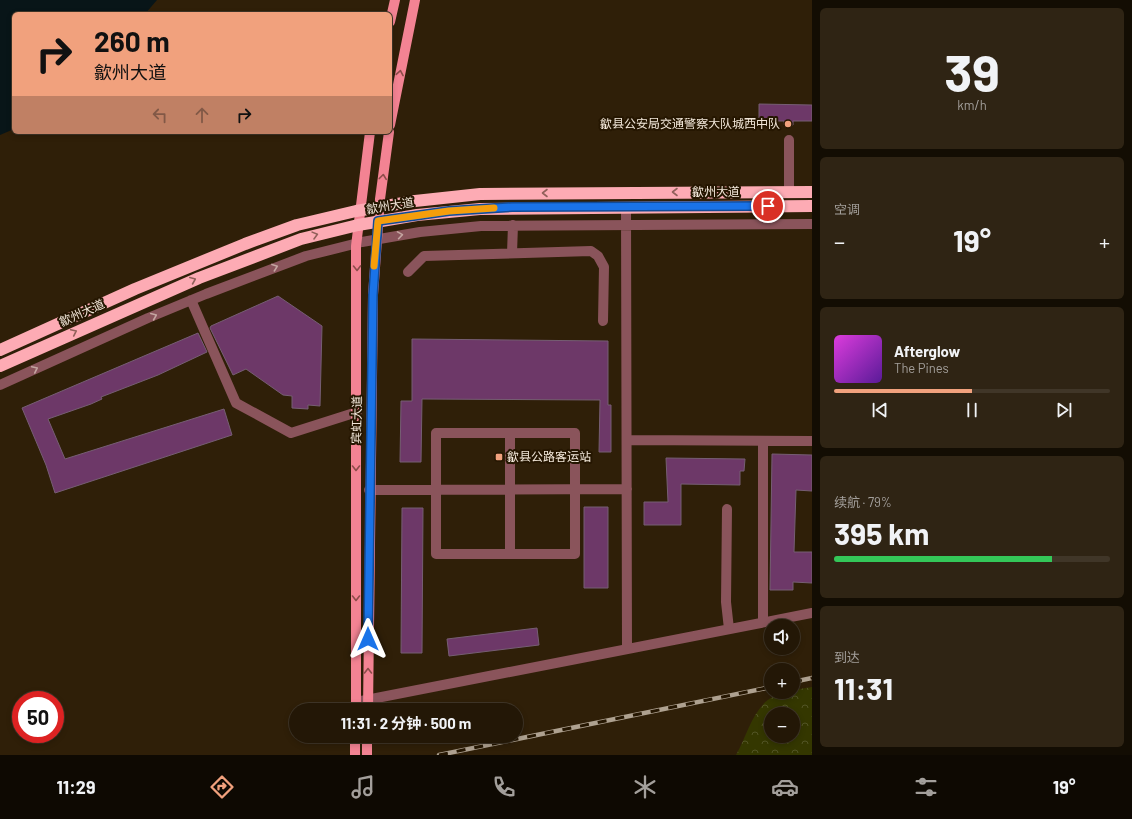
<!DOCTYPE html>
<html lang="zh">
<head>
<meta charset="utf-8">
<style>
  :root { --surface:#231706; --page:#2f2414; --text:#f1f3f6; --muted:#a39f9b; --line:#403628; --accent:#f1a17d }
  body { margin:0; font-family:Barlow,"Noto Sans SC",sans-serif; background:var(--page); color:var(--text); height:100vh; display:flex; flex-direction:column; font-size:15px; white-space:nowrap }
  * { box-sizing:border-box; margin:0 }
  p { font-size:13px; color:var(--muted) }
  .icon { flex:none; width:22px; height:22px; fill:none; stroke:currentColor; stroke-width:2; stroke-linecap:round; stroke-linejoin:round }
  .map { position:relative; flex:1; overflow:hidden }
  .side { display:flex; flex-direction:column; gap:8px; padding:8px; background:#130d03; width:320px }
  .side>* { flex:none }
  .top-card { position:absolute; left:12px; top:12px; width:380px; height:122px; border-radius:6px; box-shadow:0 2px 6px #0003,0 0 0 1px var(--line); background:#f1a17d; color:#111; overflow:hidden }
  .controls { position:absolute; left:764px; top:619px; display:grid; gap:8px }
  .controls a { display:grid; place-items:center; width:36px; height:36px; border-radius:50%; background:var(--surface); box-shadow:0 2px 6px #0003,0 0 0 1px var(--line); font-size:20px }
  .speed { position:absolute; left:12px; top:691px; display:flex; gap:8px; font-size:20px; font-weight:700; text-align:center }
  .speed>* { display:grid; place-content:center; width:52px; height:52px; border-radius:50%; background:var(--surface); box-shadow:0 2px 6px #0003,0 0 0 1px var(--line); line-height:1 }
  .speed .limit { border:6px solid #d22; background:#fff; color:#111 }
  .pin { position:absolute; display:grid; place-items:center; width:34px; height:34px; color:#fff; margin:-17px; border:2px solid #fff; border-radius:50%; box-shadow:0 1px 4px #0007 }
  .me { position:absolute; width:44px; margin:-22px; rotate:0deg; stroke-linejoin:round; filter:drop-shadow(0 0 3px #0008) }
  .turn { display:flex; align-items:center; gap:14px; height:84px; padding:0 16px; font-size:18px }
  .turn .icon { width:52px; height:52px; stroke-width:2.5 }
  .turn b { display:block; font-size:28px; line-height:34px }
  .lanes { display:flex; align-items:center; height:38px; padding:0 16px; background:#0003; justify-content:center; gap:20px; direction:ltr }
  .lanes .off { opacity:.35 }
  .big { font-size:30px; font-weight:700; line-height:1.1 }
  .side .card { flex:1; display:flex; flex-direction:column; justify-content:center; gap:6px; min-width:0; padding:0 14px; border-radius:6px; background:var(--page) }
  .side .dial { align-items:center; gap:0 }
  .dial b { font-size:52px; line-height:1 }
  .song { display:flex; align-items:center; gap:12px }
  .cover { width:48px; height:48px; border-radius:6px; background:linear-gradient(135deg,hsl(300 70% 55%),hsl(270 70% 35%)) }
  .played { height:4px; border-radius:2px; background:linear-gradient(90deg,var(--accent) 50%,var(--line) 50%) }
  .keys { display:flex; justify-content:space-around; direction:ltr }
  .heat { display:flex; justify-content:space-between; align-items:center; font-size:22px; direction:ltr }
  .charge { height:6px; border-radius:3px; background:linear-gradient(90deg,#34c759 79%,var(--line) 0) }
  .trip { position:absolute; left:289px; top:703px; width:234px; height:40px; border-radius:20px; background:var(--surface); box-shadow:0 2px 6px #0003,0 0 0 1px var(--line); font-weight:700; line-height:40px; text-align:center }
  .tabs { display:flex; height:64px; justify-content:space-around; align-items:center; background:#0e0902; color:var(--muted) }
  .tabs .icon { width:28px; height:28px }
  .tabs .current { color:var(--accent) }
  .tabs b { font-size:18px; color:var(--text) }
  main { display:flex; flex:1; min-height:0 }
  .map>svg:first-child { display:block }
  .forest { fill:url(#forest-crowns); fill-rule:evenodd }
  .water { fill:#081518 }
  .building { fill:#6d3868; stroke:#765e73 }
  .lines { fill:none; stroke-linecap:round; stroke-linejoin:round }
  .minor { stroke:#8a545b; stroke-width:10 }
  .major { stroke:#f38393; stroke-width:10 }
  .highway { stroke:#fdabb4; stroke-width:12 }
  .rail-casing { stroke:#aea190; stroke-width:4.5 }
  .rail { stroke:#251601; stroke-width:3; stroke-dasharray:9; stroke-linecap:butt }
  .oneway { stroke:#8c4c4a }
  .oneway2 { stroke:#91605a }
  .oneway3 { stroke:#c4a5a1 }
  .route-casing { stroke:#114b97; stroke-width:10 }
  .route { stroke:#1a73e8; stroke-width:7 }
  .slow { stroke:#f59e0b; stroke-width:7 }
  .poi-dot { fill:#f1a17d; stroke:#251601; stroke-width:1.5 }
  .labels { text-anchor:middle; stroke-width:4; stroke-linejoin:round; paint-order:stroke }
  .poi-label { font-size:12px; fill:#f3e8da; stroke:#251601; text-anchor:end }
  .street-label { font-size:12px; fill:#f3e8da; stroke:#251601 }
</style>
</head>
<body>
<main>
<div class="map">
<svg width="812" height="755" viewBox="0 0 812 755">
  <defs>
    <pattern id="forest-crowns" width="20" height="18" patternUnits="userSpaceOnUse"><rect width="20" height="18" fill="#343700"/><path d="M2 6a3 3 0 1 1 6 0M12 15a3 3 0 1 1 6 0" fill="none" stroke="#525425"/></pattern>
  </defs>
  <rect width="100%" height="100%" fill="#2f1f08"/>
  <path class="forest" d="M812,687V755H736C751,728 756,692 793,692V690ZM771,714H793V736H771Z"/>
  <path class="water" d="M0,0H157L145,14H14V129L0,135Z"/>
  <path class="building" d="M759,104L812,105V121H793V125H784V121H759Z
    M278,296L322,326L320,406L308,405V409L292,408V396L283,395L246,369L233,375L210,328L211,326Z
    M198,333L207,352L158,375L101,397L102,399L91,404L48,419L65,459L224,409L232,435L55,493L46,465L22,408Z
    M412,339L608,341V405H611V452H599L600,400L422,399L421,462H400L401,401H412Z
    M772,454L812,455V491L796,490L794,552H812V583L793,582V590H770Z
    M666,458L745,459L744,471H740V485L681,484V525H644V502H668Z
    M584,507H608V588H584Z
    M402,508H423L422,653H401Z
    M537,628L539,645L449,656L447,639Z"/>
  <g class="lines">
    <path class="minor" d="M789,192V140
      M626,207L627,649
      M512,253L513,225
      M408,272L424,256L591,251L598,256L604,267L603,321
      M191,300L236,403L291,433L357,412
      M0,385L148,318L206,294L306,256L362,242L420,232L481,226L812,224
      M436,433H575V554H436Z
      M510,433V554
      M627,440L812,441
      M369,490L627,489
      M727,509L726,602L729,629
      M763,622V441
      M356,702L812,613"/>
    <path class="major" d="M390,22L395,0
      M390,125L415,0
      M356,710V246L370,132
      M368,710L373,295L380,199L389,132
      M355,755V736
      M367,755V736"/>
    <path class="highway" d="M0,350L135,289L245,244L297,225L356,211L415,201L480,194L812,192
      M0,366L199,278L301,239L358,225L417,215L480,209L812,206"/>
    <g class="rail-casing">
      <path id="rail" d="M793,682L812,678
        M439,755L771,687"/>
    </g>
    <use href="#rail" class="rail"/>
  </g>
  <defs><path id="oneway-chevron" d="M-2-3.5L2.5 0L-2 3.5" fill="none" stroke-width="1.6" stroke-linecap="round" stroke-linejoin="round"/></defs>
  <g class="oneway">
    <use href="#oneway-chevron" transform="translate(400 73) rotate(-80)"/>
    <use href="#oneway-chevron" transform="translate(383 177) rotate(-83)"/>
    <use href="#oneway-chevron" transform="translate(357 268) rotate(89)"/>
    <use href="#oneway-chevron" transform="translate(356 468) rotate(90)"/>
    <use href="#oneway-chevron" transform="translate(356 598) rotate(90)"/>
    <use href="#oneway-chevron" transform="translate(368 671) rotate(-90)"/>
  </g>
  <g class="oneway2">
    <use href="#oneway-chevron" transform="translate(675 192) rotate(180)"/>
    <use href="#oneway-chevron" transform="translate(545 193) rotate(180)"/>
    <use href="#oneway-chevron" transform="translate(315 235) rotate(-15)"/>
    <use href="#oneway-chevron" transform="translate(193 280) rotate(-23)"/>
    <use href="#oneway-chevron" transform="translate(74 332) rotate(-25)"/>
  </g>
  <g class="oneway3">
    <use href="#oneway-chevron" transform="translate(400 235) rotate(-9)"/>
    <use href="#oneway-chevron" transform="translate(275 267) rotate(-20)"/>
    <use href="#oneway-chevron" transform="translate(154 316) rotate(-23)"/>
    <use href="#oneway-chevron" transform="translate(35 369) rotate(-25)"/>
  </g>
  <g class="lines">
    <g class="route-casing">
      <path id="route" d="M368,639L373,295L378,221L449,211L512,207L768,206"/>
    </g>
    <use href="#route" class="route"/>
    <path class="slow" d="M374,266L378,221L449,211L494,208"/>
  </g>
  <g class="poi-dot">
    <circle cx="788" cy="124" r="4"/>
    <rect x="495" y="453" width="8" height="8" rx="2"/>
  </g>
  <g class="labels">
    <g class="poi-label">
      <text x="780" y="128">歙县公安局交通警察大队城西中队</text>
      <text x="507" y="461" text-anchor="start">歙县公路客运站</text>
    </g>
    <g class="street-label">
      <text x="716" y="196">歙州大道</text>
      <text transform="translate(390 206) rotate(-9)" y="4">歙州大道</text>
      <text transform="translate(82 313) rotate(-24)" y="4">歙州大道</text>
      <text transform="translate(357 420) rotate(-89)" y="4">宾虹大道</text>
    </g>
  </g>
</svg>
<div class="controls">
<a><svg class="icon" aria-label="sound" viewBox="0 0 24 24"><path d="M4 9h4l5-4v14l-5-4H4zM17 9q2 3 0 6"/></svg></a>
<a>+</a>
<a>−</a>
</div>
<div class="speed"><div class="limit">50</div></div>
<div class="pin" style="left:768px;top:206px;background:#d93025"><svg class="icon" aria-label="arrive" viewBox="0 0 24 24"><path d="M6 21V4h12l-3 4 3 4H6"/></svg></div>
<svg class="me" style="left:368px;top:639px" viewBox="-20 -20 40 40"><path d="M0-17L14 15 0 8-14 15z" fill="#1a73e8" stroke="#fff" stroke-width="4"/></svg>
<div class="trip">11:31 · 2 分钟 · 500 m</div>
<div class="top-card">
<div class="turn"><svg class="icon" aria-label="right" viewBox="0 0 24 24"><path d="M7 20v-9h11M14 6l5 5-5 5"/></svg><div><b>260 m</b>歙州大道</div></div>
<div class="lanes"><svg class="icon off" aria-label="left" viewBox="0 0 24 24"><path d="M17 20v-9H6M10 6l-5 5 5 5"/></svg><svg class="icon off" aria-label="ahead" viewBox="0 0 24 24"><path d="M12 20V5M6 11l6-6 6 6"/></svg><svg class="icon" aria-label="right" viewBox="0 0 24 24"><path d="M7 20v-9h11M14 6l5 5-5 5"/></svg></div>
</div>
</div>
<section class="side">
<div class="card dial"><b>39</b><p>km/h</p></div>
<div class="card"><p>空调</p>
<div class="heat"><a>−</a><b class="big">19°</b><a>+</a></div>
</div>
<div class="card">
<div class="song"><i class="cover"></i><div><b>Afterglow</b><p>The Pines</p></div></div>
<div class="played"></div>
<div class="keys"><svg class="icon" aria-label="previous" viewBox="0 0 24 24"><path d="M18 5L8 12l10 7zM5 5v14"/></svg><svg class="icon" aria-label="pause" viewBox="0 0 24 24"><path d="M8 5v14M16 5v14"/></svg><svg class="icon" aria-label="next" viewBox="0 0 24 24"><path d="M6 5l10 7-10 7zM19 5v14"/></svg></div>
</div>
<div class="card"><p>续航 · 79%</p><b class="big">395 km</b><div class="charge"></div></div>
<div class="card"><p>到达</p><b class="big">11:31</b></div>
</section>
</main>
<nav class="tabs">
<b>11:29</b>
<svg class="icon current" aria-label="directions" viewBox="0 0 24 24"><path d="M12 3l9 9-9 9-9-9zM9 14v-3h6M13 9l2 2-2 2"/></svg>
<svg class="icon" aria-label="music" viewBox="0 0 24 24"><path d="M9 18V5l10-2v13"/><circle cx="6" cy="18" r="3"/><circle cx="16" cy="16" r="3"/></svg>
<svg class="icon" aria-label="phone" viewBox="0 0 24 24"><path d="M5 4h4l2 5-3 2q2 4 5 5l2-3 5 2v4C11 20 4 13 5 4z"/></svg>
<svg class="icon" aria-label="climate" viewBox="0 0 24 24"><path d="M12 3v18M4 7l16 10M4 17L20 7"/></svg>
<svg class="icon" aria-label="car" viewBox="0 0 24 24"><path d="M5 17H2v-5l4-1 3-4h7l3 4 3 1v5h-3M9 17h6M6 11h13"/><circle cx="7" cy="17" r="2"/><circle cx="17" cy="17" r="2"/></svg>
<svg class="icon" aria-label="filters" viewBox="0 0 24 24"><path d="M4 7h16M4 17h16"/><circle cx="9" cy="7" r="2"/><circle cx="15" cy="17" r="2"/></svg>
<b>19°</b>
</nav>
</body>
</html>
